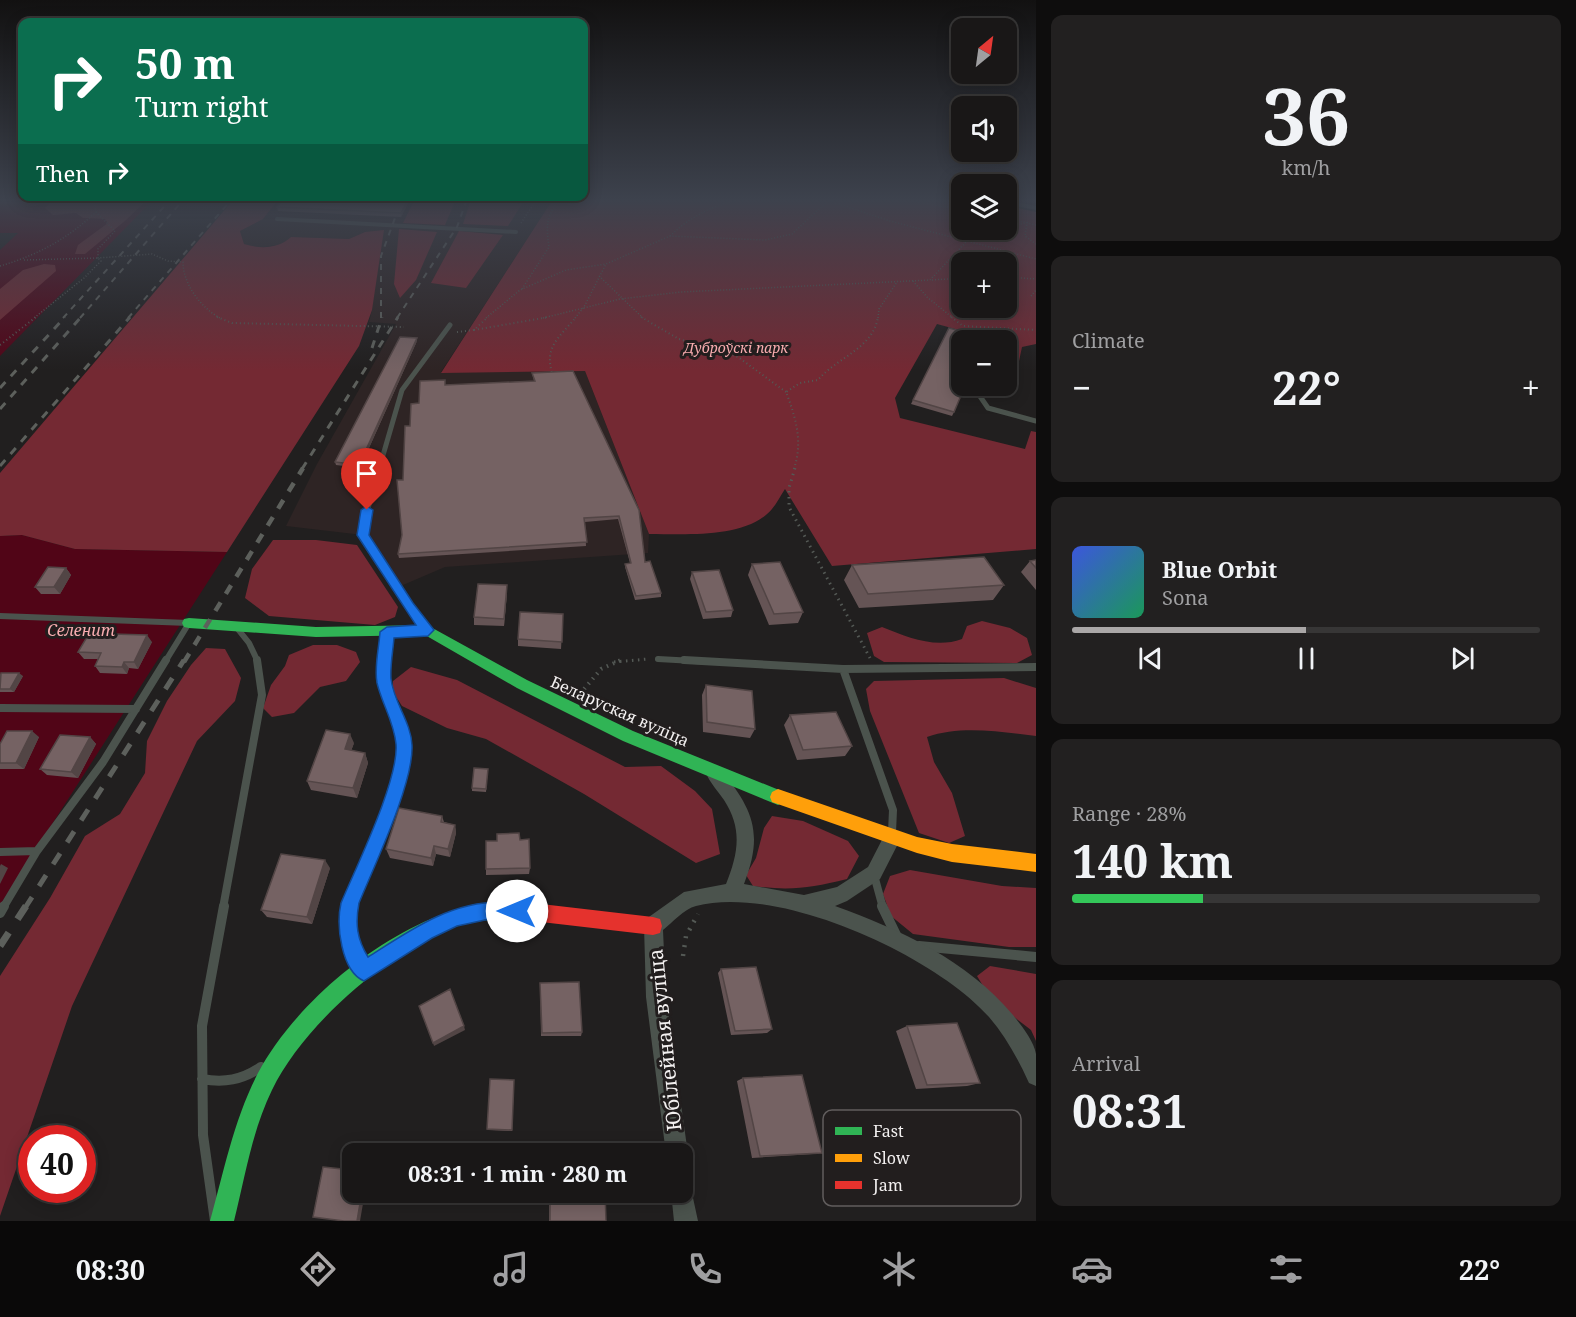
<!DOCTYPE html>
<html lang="en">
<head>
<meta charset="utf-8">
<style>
  :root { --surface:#191717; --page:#222020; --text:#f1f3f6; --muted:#9f9fa1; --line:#373636; --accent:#aaa7a7 }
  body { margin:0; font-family:"Noto Serif",serif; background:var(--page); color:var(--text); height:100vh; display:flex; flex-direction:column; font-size:22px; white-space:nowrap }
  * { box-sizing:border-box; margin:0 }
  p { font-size:20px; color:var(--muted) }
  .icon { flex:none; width:33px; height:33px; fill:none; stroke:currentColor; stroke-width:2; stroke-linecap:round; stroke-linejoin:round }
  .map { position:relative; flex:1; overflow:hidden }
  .drawer { display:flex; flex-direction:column; gap:15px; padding:15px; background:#0e0d0d; width:540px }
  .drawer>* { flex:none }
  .banner { position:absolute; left:18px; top:18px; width:570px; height:183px; border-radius:12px; box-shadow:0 3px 15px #0003,0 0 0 2px var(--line); background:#0b6e4f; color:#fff; overflow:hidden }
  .needle { width:39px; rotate:29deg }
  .fabs { position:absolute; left:951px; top:18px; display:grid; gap:12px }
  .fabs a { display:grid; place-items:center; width:66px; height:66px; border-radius:12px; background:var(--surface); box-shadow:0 3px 15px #0003,0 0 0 2px var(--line); font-size:30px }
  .speed { position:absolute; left:18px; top:1125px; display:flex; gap:12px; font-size:30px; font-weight:700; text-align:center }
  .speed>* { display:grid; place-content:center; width:78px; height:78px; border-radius:50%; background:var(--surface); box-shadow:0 3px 15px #0003,0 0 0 2px var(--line); line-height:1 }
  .speed .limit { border:9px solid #d22; background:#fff; color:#111 }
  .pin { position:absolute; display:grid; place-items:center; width:51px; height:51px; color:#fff; margin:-62px -26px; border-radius:50% 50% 50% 0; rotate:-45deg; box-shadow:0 0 6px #0007 }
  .pin .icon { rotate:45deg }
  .me { position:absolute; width:66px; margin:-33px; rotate:270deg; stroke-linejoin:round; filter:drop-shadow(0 0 4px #0008) }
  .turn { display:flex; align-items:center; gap:21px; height:126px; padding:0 18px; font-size:27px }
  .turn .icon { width:78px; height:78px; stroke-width:2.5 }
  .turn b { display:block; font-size:42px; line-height:51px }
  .then { display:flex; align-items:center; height:57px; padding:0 18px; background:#0003; gap:12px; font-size:22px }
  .big { font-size:45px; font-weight:700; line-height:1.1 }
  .drawer .card { flex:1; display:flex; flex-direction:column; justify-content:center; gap:9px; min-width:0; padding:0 21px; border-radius:12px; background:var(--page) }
  .drawer .dial { align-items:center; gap:0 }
  .dial b { font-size:78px; line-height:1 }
  .song { display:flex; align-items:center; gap:18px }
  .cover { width:72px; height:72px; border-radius:9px; background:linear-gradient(135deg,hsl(230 70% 55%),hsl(150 70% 35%)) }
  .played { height:6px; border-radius:3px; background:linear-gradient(90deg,var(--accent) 50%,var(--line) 50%) }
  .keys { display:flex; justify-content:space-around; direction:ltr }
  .heat { display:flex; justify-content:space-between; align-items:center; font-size:33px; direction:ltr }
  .charge { height:9px; border-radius:4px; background:linear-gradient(90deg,#34c759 28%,var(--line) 0) }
  .trip { position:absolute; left:342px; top:1143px; width:351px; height:60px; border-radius:12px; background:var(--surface); box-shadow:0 3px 15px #0003,0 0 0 2px var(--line); font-weight:700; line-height:60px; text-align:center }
  .dock { display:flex; height:96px; justify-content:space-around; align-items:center; background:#0a0909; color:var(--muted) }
  .dock .icon { width:42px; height:42px }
  .dock .active { color:var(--accent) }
  .dock b { font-size:27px; color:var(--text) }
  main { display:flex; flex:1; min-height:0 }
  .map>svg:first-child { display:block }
  .built { fill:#2e2424 }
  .green { fill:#510517 }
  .forest { fill:#742933; fill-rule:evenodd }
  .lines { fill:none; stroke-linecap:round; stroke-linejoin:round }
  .path-far4 { stroke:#545955; stroke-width:1.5; stroke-dasharray:1 2; stroke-linecap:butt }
  .path-far3 { stroke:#545955; stroke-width:2; stroke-dasharray:1 3; stroke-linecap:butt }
  .path-far2 { stroke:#545955; stroke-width:3; stroke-dasharray:1.5 4.5; stroke-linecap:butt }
  .path-far1 { stroke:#545955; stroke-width:4; stroke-dasharray:1.5 5; stroke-linecap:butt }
  .path { stroke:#545955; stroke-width:4.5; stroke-dasharray:2 7; stroke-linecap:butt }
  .lane-far4 { stroke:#4b534d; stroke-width:4 }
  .lane-far3 { stroke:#4b534d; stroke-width:5 }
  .lane-far2 { stroke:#4b534d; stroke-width:6 }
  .lane-far1 { stroke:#4b534d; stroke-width:8 }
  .lane { stroke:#4b534d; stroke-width:10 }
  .street { fill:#4b534d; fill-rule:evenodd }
  .fast { fill:#30b455; fill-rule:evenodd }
  .slow { fill:#ff9f0a; fill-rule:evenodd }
  .jam { fill:#e5322d; fill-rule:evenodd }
  .rail-far4 { stroke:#5d605c; stroke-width:2; stroke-dasharray:6 6; stroke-linecap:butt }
  .rail-far3 { stroke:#5d605c; stroke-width:3; stroke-dasharray:8 8; stroke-linecap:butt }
  .rail-far2 { stroke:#5d605c; stroke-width:4.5; stroke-dasharray:10 10; stroke-linecap:butt }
  .rail-far1 { stroke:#5d605c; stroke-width:5; stroke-dasharray:13 13; stroke-linecap:butt }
  .rail { stroke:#5d605c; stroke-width:7; stroke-dasharray:16 16; stroke-linecap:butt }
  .wall { fill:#655455 }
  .shaded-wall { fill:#524545 }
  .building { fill:#756263; stroke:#524545; stroke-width:1.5 }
  .route { fill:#1a73e8; stroke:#114b97; stroke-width:1.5 }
  .labels { text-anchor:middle; stroke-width:6; stroke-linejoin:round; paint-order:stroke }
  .far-park-label { font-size:14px; font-style:italic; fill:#f8acaf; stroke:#221e1e }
  .park-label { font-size:16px; font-style:italic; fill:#f8acaf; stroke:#221e1e }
  .street-label { font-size:16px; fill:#f3f0f0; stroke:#221e1e }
  .near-street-label { font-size:20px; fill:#f3f0f0; stroke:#221e1e }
  .key { fill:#221e1e; stroke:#615d5d; stroke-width:1.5 }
  .key-label { font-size:16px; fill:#f3f0f0 }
</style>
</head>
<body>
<main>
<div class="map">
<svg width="1036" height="1221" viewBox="0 0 1036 1221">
  <rect width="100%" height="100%" fill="#211f1f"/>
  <path class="built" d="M279,199H553L441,372L585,371L649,534L648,553L445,567L396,588L363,535L286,526L317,464L396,324L369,322L372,310L365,232L349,239L291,237L283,244L257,248L244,244L240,231L263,219Z"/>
  <path class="green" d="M0,199H154L0,356V250L18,233H0Z
    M22,535L75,549L227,552L0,905V536Z"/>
  <path class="forest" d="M54,199H148L126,220L85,254H75L78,245L108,223L105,219L83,218L76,213L53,215L45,208Z
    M234,199H279L263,219L240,231L244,244C260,249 278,249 291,237L349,239L365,232L384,230L372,310L359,346L227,552L75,549L22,535L0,536V473Z
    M415,199H456L445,225L403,223Z
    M471,199H473L522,204L508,226L463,224Z
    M553,199H961L962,230H1006L1007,206L1036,212V344L1022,347L1015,380L1007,375L1006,340H995L937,324L895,398L900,418L1025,449L1031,431L1036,432V549L832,566L785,489C781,495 777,503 772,509C747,539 685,534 649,534L585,371L441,373ZM962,262H1006V308H962Z
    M399,229L437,232L416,280L400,298L394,284Z
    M459,231L503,235L466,288L431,283Z
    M44,264L55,265L56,271L0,320V289L23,270Z
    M273,540H316L357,545L398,607L395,617L375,625L269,616L245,598L252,569Z
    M982,621L1010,628L1027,638L1032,655L1017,663L884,662L874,656L867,633L882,627C907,637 935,649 962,639L967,626Z
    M313,645H337L356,652L360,662L346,681L320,687L294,713L272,717L263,708L271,685L285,666L289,655Z
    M206,648L225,649L241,678L235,701L197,741L72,1006L0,1216V976L50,898L85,836L120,814L145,773L147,741L167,701L191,665Z
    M411,667L457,680L625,767L661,766L695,791L712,809L720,854L696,863L584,794L486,739L447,728L402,706L393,692V681Z
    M1004,678L1036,688V736C1001,732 961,725 927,737L934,762L952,793L965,836L949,843L919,833L870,711L866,689L874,681Z
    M772,816L803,821L848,841L859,856L847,879C810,888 791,891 753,886L746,875L756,858L764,828Z
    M910,870L1002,886L1036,888V947H1009L913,934L891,916L883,894L890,876Z
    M990,966L1036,974V1041L1031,1030L991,999L977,976Z"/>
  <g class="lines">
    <path class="path-far4" d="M824,199L890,221L1036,259
      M903,199L962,210
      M941,199L948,207
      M96,212L115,231L98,249V258L152,254L168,261L183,262C183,284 201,308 220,318
      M1006,218L1036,225
      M1027,222L1025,236L1036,244
      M521,223L537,199
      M1006,227L1025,223
      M670,236C692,215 714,205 744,199
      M24,260L98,258L101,261L84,278L34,318
      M0,266C38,255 67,239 96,212L94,199
      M599,276L643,318
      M1006,277L1036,279
      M932,280L962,278
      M913,281L927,297L953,318
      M522,289L549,247C546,224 546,219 559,199
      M1031,296L1036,290
      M486,318L520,290L566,270L606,264L670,236L765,240L792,234L830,199
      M543,318L620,299L681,292L930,280L967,241L996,230
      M575,318L584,307L606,264
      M878,318L879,309L897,282"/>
    <path class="path-far3" d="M217,317L232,323L404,327
      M641,317L679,339L738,357L786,392
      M951,317L963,326L1036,330
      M474,330L549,317
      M457,332L474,330L488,317
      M0,345L36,317
      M553,376C543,347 559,338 576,317
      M794,469C803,442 796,418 786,392L800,383L818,380C837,357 873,349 878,317"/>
    <path class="path-far2" d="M795,468L789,488V507L870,658
      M614,662L648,659"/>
    <path class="path-far1" d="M580,694L601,669L621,660"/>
    <path class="path" d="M683,956L686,936L698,914"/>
    <path class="lane-far4" d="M277,219L516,232"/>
    <path class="lane-far3" d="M976,386L975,389L988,408L1036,421
      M379,469L402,390L450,325"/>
    <path class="lane-far2" d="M379,468L367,510L363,535L408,607L426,628
      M0,616L189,623L165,662
      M237,628L249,643L258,662
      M658,659L712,662
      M384,662L388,632"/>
    <path class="lane-far1" d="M684,660L843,669L1036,667
      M843,669L893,810L892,832
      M0,708L136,709
      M0,852L37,851
      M874,875L883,908
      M3,908L37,851L103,762L166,660
      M223,908L262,695L257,660
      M349,908L391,805L402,766L404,741L386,688L385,660"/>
    <path class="lane" d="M349,906V935L361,964
      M882,906L897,937
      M0,913L4,906
      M919,946L1036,957
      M202,1079C224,1083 242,1080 261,1067
      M215,1221L203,1135L202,1026L224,906"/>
    <path class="street" d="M1006,200L1036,206V210L1006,204Z
      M714,766L720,768C753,810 764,832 744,884L804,895L837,887L868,867L886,832L892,830L898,832L901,838L880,879L847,901L835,906C901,930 967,960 1013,1015C1021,1025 1034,1041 1036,1054C1036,1064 1036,1076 1036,1086L1029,1083C1018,1059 1006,1037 989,1017C934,955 778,884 696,906C684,909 672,923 663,930L666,997L688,1154L682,1163V1154H666L646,997L644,926L646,919L684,892L726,884C738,854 743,829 724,800C718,791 710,783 706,773L708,768Z
      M682,1181L690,1184L698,1221H674L671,1192H682Z"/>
    <path class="fast" d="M189,618L316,627L427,625L527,680L633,731L784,792L786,797L784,802L778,805L623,741L517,688L425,635L316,637L189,628L184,627L182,623L184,619Z
      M508,901L524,902L530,905L533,911L530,917L524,920C503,919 481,919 461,925C391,948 304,1024 272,1090C252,1131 245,1177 234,1221H210C224,1171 234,1119 258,1073C300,993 415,902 508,901Z"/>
    <path class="slow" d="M778,789L917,837L952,844L1036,854V872L952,862L917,853L772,802L770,797L772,792Z"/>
    <path class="jam" d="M524,902L653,917L660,919L662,926L660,933L653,935L524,920L518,917L515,911L518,905Z"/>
    <path class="rail-far4" d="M63,318L171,199
      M80,318L184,199
      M128,318L232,199
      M381,318V256L395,218
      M397,318L457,227L467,199"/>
    <path class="rail-far3" d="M372,348L382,317
      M0,388L65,317
      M0,409L81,317
      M0,466L130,317
      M302,469L398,317"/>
    <path class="rail-far2" d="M184,662L303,468"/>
    <path class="rail-far1" d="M25,908L184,660"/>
    <path class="rail" d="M0,946L26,906"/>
  </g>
  <path class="wall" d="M410,199L401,217L278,211L277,207Z
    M949,328L954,412L952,416L911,404Z
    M417,341L360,468L336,465L335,462Z
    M573,371L645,562L661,593V597L635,600L625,567V564L630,563L618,519L585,522L586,546L399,558L398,554L402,535L403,480L410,426L445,385L534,381L532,373Z
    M1036,560V590L1021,572L1030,561Z
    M752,564L803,612L798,623L769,625L748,575Z
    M852,565L1004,585L993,600L859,608L844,580Z
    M66,568L71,575L60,594H41L35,587Z
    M692,572L733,610L731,617L703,619L690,579Z
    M507,593L504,626L474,625V617Z
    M563,614L561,649L518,646V639Z
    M152,642L138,669L129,668L127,674L100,673L95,666L98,659H84L78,652Z
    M0,674L23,676L14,692H0Z
    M706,685L755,729L750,738L703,732L702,695Z
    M790,715L852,746L845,756L797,760L784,725Z
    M39,737L24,769H0V744Z
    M90,737L96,744L78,778L47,775L40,769Z
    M354,743L351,751L365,753L368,763L357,798L311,790L307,781Z
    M488,769L486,792L472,791V788Z
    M442,816L444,822L455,825L456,833L450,857L436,854L433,866L390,858L386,849Z
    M520,840L530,868L529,874L486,875V869Z
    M330,868L312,924L267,917L261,910Z
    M721,969L772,1029L767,1033L731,1035L718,973Z
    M540,983L582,1032L581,1036H541Z
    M907,1026L980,1083L967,1086L916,1089L896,1031Z
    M743,1078L822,1153L813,1154L752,1158L737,1081Z
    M514,1082L512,1131L488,1130L487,1129Z
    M937,1124L963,1201H950L924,1126Z
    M549,1192H605L606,1221H549Z"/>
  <path class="shaded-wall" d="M408,199H410L401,217V213Z
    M417,338V341L360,468L359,465Z
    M66,568L71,575L60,594L54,587Z
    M507,585V593L504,626V619Z
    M147,635L152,642L138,669L134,662Z
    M124,662L129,668L127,674L122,667Z
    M19,673L23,676L14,692L10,689Z
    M32,731L39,737L24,769L16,763Z
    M350,734L354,743L348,759L345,749Z
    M90,737L96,744L78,778L71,772Z
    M365,753L368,763L357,798L353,788Z
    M455,825L456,833L450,857L448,849Z
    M434,846L436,854L433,866L431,858Z
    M325,860L330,868L312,924L307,917Z
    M1,864L8,868L0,884V866Z
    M464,1026L465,1030L434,1046L433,1043Z
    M362,1192H365L360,1221H357Z"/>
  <path class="building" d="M283,199H408L401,213L277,207Z
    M949,328L986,338L985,340H962V386H965L954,412L913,400Z
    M400,337L417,338L359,465L335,462Z
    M573,371L639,510L645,562L650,561L661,593L636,596L625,564L631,563L619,516L584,518L587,542L398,554L402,535L397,480H403L405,426H410L411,404L419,403L420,381L445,380V385L535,381L532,373Z
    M984,557L1004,585L868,594L852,565Z
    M1036,560V568L1030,561Z
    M780,562L803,612L774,614L752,564Z
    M48,567L66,568L54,587H35Z
    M719,570L733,610L706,612L692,572Z
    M478,584L507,585L504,619L474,617Z
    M520,612L563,614L562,642L518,639Z
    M112,634L147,635L134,662H124L122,667L95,666L101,653L78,652L87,637L110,638Z
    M1,673H19L10,689H0Z
    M706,685L752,691L755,729L707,722Z
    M836,712L852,746L803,750L790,715Z
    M326,730L350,734L345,749L365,753L353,788L307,781Z
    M7,731H32L16,763H0V744Z
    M60,735L90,737L71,772L40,769Z
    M474,768L488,769L486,789L472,788Z
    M399,808L442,816L441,822L455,825L448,849L434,846L431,858L386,849Z
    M519,833L520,840L529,839L530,868L486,869V841H497V834Z
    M281,854L325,860L307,917L261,910Z
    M756,967L772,1029L735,1031L721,969Z
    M579,982L582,1032L542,1033L540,983Z
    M450,989L464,1026L433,1043L419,1006Z
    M957,1023L980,1083L927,1085L907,1026Z
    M802,1075L822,1153L760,1156L743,1078Z
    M490,1079L514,1080L512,1130L487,1129Z
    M550,1151L603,1154H550Z
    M323,1167L352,1170V1192H362L357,1221H344L313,1217Z
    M550,1192H605L606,1221H550Z"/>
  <linearGradient id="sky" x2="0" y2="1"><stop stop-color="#121111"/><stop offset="0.54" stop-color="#3d424d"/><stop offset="1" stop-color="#3d424d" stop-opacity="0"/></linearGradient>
  <rect width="1036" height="370" fill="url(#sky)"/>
  <path class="route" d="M367,506L373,510L369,535L413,603L434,630L428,636L394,638C393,651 390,666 391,679C394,703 411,722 412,745C414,783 374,866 359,903C355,924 357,939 368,957C409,931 449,902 500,902C509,902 516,901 523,904L526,911L523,917L517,920H485L457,926L432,938L364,981C341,971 336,925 341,903C356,867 399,780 396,744C394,722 382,704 377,683C374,667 379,648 380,632L387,627L416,625L357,535L361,510Z"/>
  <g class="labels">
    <g class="far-park-label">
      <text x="736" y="353">Дуброўскі парк</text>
    </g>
    <g class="park-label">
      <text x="81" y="636">Селенит</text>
    </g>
    <g class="street-label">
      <text transform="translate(620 711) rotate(24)" y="6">Беларуская вуліца</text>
    </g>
    <g class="near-street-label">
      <text transform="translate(665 1040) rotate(-96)" y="7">Юбілейная вуліца</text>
    </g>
  </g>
  <rect x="823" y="1110" width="198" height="96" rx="9" class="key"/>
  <rect x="835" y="1127" width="27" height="8" fill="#30b455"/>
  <rect x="835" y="1154" width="27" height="8" fill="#ff9f0a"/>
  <rect x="835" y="1181" width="27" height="8" fill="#e5322d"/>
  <g class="key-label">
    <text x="873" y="1137">Fast</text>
    <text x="873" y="1164">Slow</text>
    <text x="873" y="1191">Jam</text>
  </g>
</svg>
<div class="fabs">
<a><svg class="needle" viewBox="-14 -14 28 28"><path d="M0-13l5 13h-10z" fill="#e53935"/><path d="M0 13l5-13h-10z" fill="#9f9fa1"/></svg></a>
<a><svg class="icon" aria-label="sound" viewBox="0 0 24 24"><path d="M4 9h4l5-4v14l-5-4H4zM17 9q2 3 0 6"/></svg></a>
<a><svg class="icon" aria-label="layers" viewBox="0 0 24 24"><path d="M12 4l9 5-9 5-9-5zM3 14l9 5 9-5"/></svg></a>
<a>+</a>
<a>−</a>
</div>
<div class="speed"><div class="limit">40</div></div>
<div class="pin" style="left:367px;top:510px;background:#d93025"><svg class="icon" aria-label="arrive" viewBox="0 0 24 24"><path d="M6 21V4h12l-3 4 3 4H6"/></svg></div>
<svg class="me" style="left:517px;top:911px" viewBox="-20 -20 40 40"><circle r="19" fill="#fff"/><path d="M0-13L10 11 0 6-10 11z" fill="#1a73e8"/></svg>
<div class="trip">08:31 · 1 min · 280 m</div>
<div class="banner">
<div class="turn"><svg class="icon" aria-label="right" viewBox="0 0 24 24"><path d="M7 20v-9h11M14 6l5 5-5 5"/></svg><div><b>50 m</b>Turn right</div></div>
<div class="then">Then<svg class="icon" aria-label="right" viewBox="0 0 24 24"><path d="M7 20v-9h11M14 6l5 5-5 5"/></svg></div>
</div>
</div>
<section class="drawer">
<div class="card dial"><b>36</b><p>km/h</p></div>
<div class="card"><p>Climate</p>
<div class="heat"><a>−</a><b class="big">22°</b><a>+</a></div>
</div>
<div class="card">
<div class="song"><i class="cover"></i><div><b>Blue Orbit</b><p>Sona</p></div></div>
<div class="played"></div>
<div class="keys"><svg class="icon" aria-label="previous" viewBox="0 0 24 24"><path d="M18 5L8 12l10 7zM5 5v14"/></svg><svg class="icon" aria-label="pause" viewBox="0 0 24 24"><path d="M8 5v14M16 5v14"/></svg><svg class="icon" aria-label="next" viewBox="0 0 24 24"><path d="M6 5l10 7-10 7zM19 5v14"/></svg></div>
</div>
<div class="card"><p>Range · 28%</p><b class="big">140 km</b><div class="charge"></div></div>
<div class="card"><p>Arrival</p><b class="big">08:31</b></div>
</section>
</main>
<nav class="dock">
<b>08:30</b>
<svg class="icon active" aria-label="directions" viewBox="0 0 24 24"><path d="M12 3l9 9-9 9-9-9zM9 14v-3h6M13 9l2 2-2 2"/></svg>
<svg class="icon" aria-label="music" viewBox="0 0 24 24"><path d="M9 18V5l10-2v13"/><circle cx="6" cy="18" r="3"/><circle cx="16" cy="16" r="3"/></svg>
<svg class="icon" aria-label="phone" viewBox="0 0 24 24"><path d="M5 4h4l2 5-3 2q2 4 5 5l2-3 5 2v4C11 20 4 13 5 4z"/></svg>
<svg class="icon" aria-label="climate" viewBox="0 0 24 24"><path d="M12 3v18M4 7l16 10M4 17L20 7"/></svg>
<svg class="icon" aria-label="car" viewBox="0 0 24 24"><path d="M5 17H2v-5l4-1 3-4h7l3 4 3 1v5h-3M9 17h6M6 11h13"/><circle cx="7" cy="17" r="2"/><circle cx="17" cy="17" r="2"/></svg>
<svg class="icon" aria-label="filters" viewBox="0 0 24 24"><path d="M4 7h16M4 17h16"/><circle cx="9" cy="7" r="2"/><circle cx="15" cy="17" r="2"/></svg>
<b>22°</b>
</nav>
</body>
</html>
